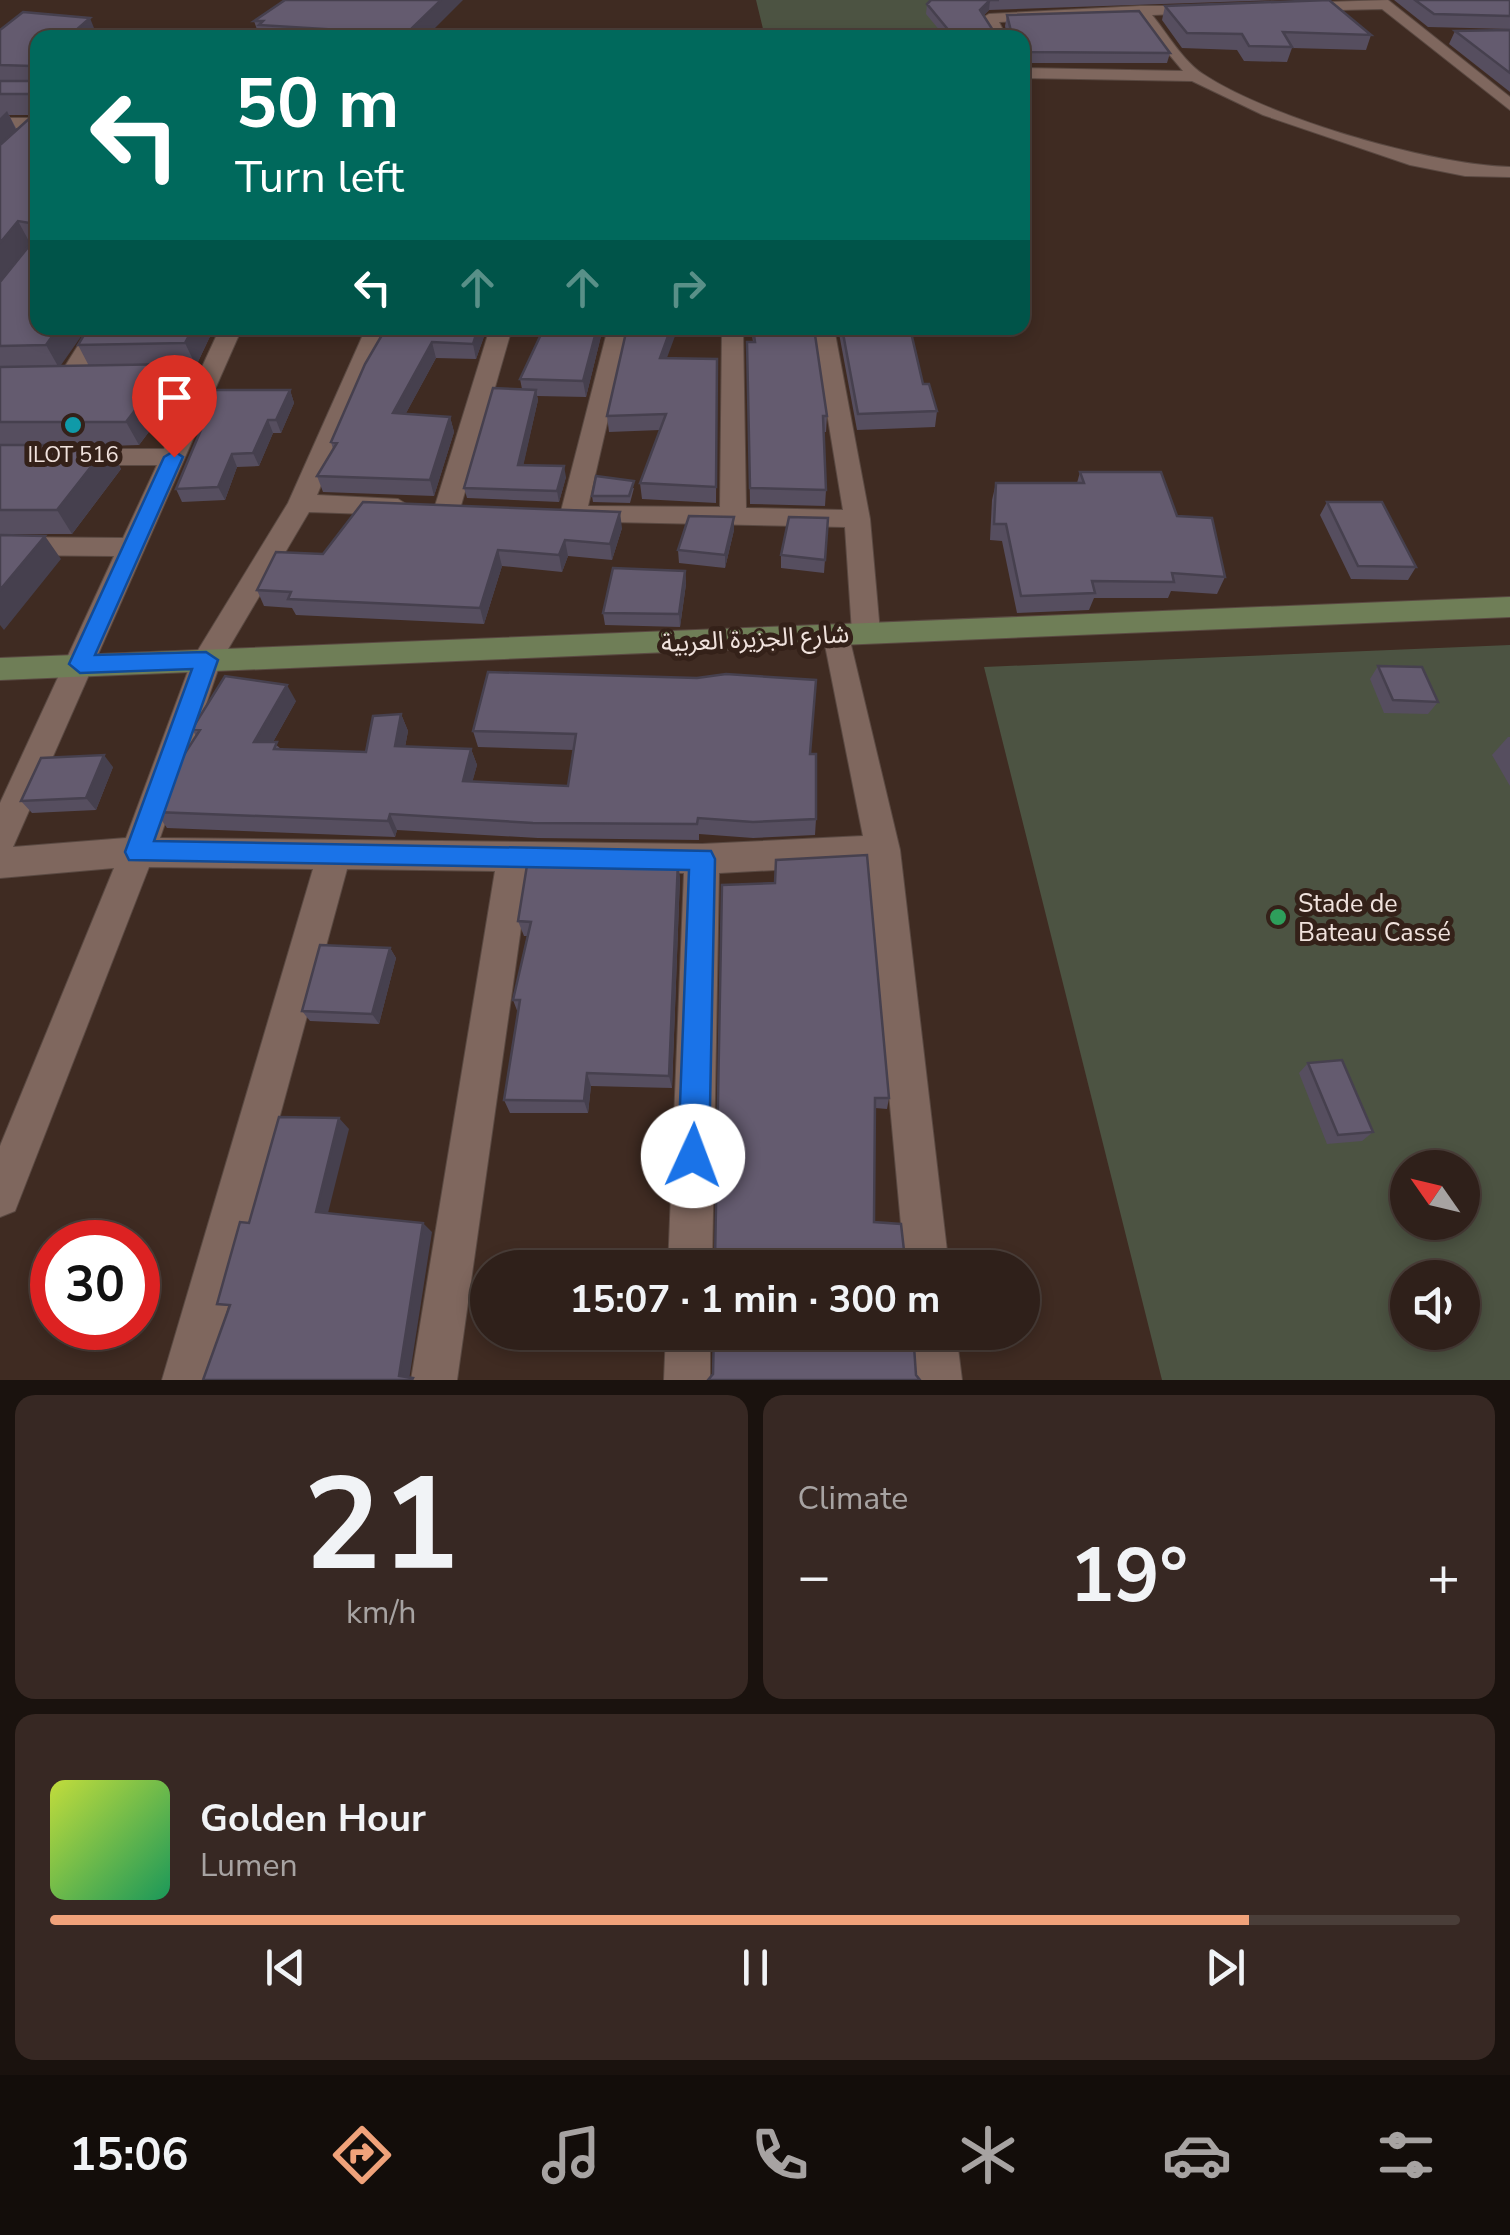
<!DOCTYPE html>
<html lang="en">
<head>
<meta charset="utf-8">
<style>
  :root { --surface:#2f201a; --page:#372823; --text:#f1f3f6; --muted:#a7a3a2; --line:#4a3e39; --accent:#f0a27a }
  body { margin:0; font-family:"Nunito Sans","Noto Sans Arabic",sans-serif; background:var(--page); color:var(--text); height:100vh; display:flex; flex-direction:column; font-size:38px; white-space:nowrap }
  * { box-sizing:border-box; margin:0 }
  p { font-size:32px; color:var(--muted) }
  .icon { flex:none; width:55px; height:55px; fill:none; stroke:currentColor; stroke-width:2; stroke-linecap:round; stroke-linejoin:round }
  .map { position:relative; height:1380px; overflow:hidden }
  .details { display:flex; flex-direction:column; gap:15px; padding:15px; background:#1a120e; flex:1 }
  .details>* { flex:none }
  .guide { position:absolute; left:30px; top:30px; width:1000px; height:305px; border-radius:20px; box-shadow:0 5px 15px #0003,0 0 0 2px var(--line); background:#00695c; color:#fff; overflow:hidden }
  .needle { width:65px; rotate:304deg }
  .buttons { position:absolute; left:1390px; top:1150px; display:grid; gap:20px }
  .buttons a { display:grid; place-items:center; width:90px; height:90px; border-radius:50%; background:var(--surface); box-shadow:0 5px 15px #0003,0 0 0 2px var(--line); font-size:50px }
  .speed { position:absolute; left:30px; top:1220px; display:flex; gap:20px; font-size:50px; font-weight:700; text-align:center }
  .speed>* { display:grid; place-content:center; width:130px; height:130px; border-radius:50%; background:var(--surface); box-shadow:0 5px 15px #0003,0 0 0 2px var(--line); line-height:1 }
  .speed .limit { border:15px solid #d22; background:#fff; color:#111 }
  .pin { position:absolute; display:grid; place-items:center; width:85px; height:85px; color:#fff; margin:-102px -42px; border-radius:50% 50% 50% 0; rotate:-45deg; box-shadow:0 0 10px #0007 }
  .pin .icon { rotate:45deg }
  .me { position:absolute; width:110px; margin:-55px; rotate:2deg; stroke-linejoin:round; filter:drop-shadow(0 0 8px #0008) }
  .turn { display:flex; align-items:center; gap:35px; height:210px; padding:0 40px; font-size:45px }
  .turn .icon { width:130px; height:130px; stroke-width:2.5 }
  .turn b { display:block; font-size:70px; line-height:85px }
  .lanes { display:flex; align-items:center; height:95px; padding:0 40px; background:#0003; justify-content:center; gap:50px; direction:ltr }
  .lanes .off { opacity:.35 }
  .big { font-size:75px; font-weight:700; line-height:1.1 }
  .details .widget { flex:1; display:flex; flex-direction:column; justify-content:center; gap:15px; min-width:0; padding:0 35px; border-radius:20px; background:var(--page) }
  .details .dial { align-items:center; gap:0 }
  .dial b { font-size:130px; line-height:1 }
  .song { display:flex; align-items:center; gap:30px }
  .cover { width:120px; height:120px; border-radius:15px; background:linear-gradient(135deg,hsl(70 70% 55%),hsl(150 70% 35%)) }
  .played { height:10px; border-radius:5px; background:linear-gradient(90deg,var(--accent) 85%,var(--line) 85%) }
  .keys { display:flex; justify-content:space-around; direction:ltr }
  .heat { display:flex; justify-content:space-between; align-items:center; font-size:55px; direction:ltr }
  .details .tiles { flex:1; display:grid; gap:15px; grid-template-columns:1fr 1fr }
  .widget:last-child { grid-column:span 2 }
  .trip { position:absolute; left:470px; top:1250px; width:570px; height:100px; border-radius:50px; background:var(--surface); box-shadow:0 5px 15px #0003,0 0 0 2px var(--line); font-weight:700; line-height:100px; text-align:center }
  .menu { display:flex; height:160px; justify-content:space-around; align-items:center; background:#130d0a; color:var(--muted) }
  .menu .icon { width:70px; height:70px }
  .menu .on { color:var(--accent) }
  .menu b { font-size:45px; color:var(--text) }
  .map>svg:first-child { display:block }
  .green { fill:#4c5342; fill-rule:evenodd }
  .lines { fill:none; stroke-linecap:round; stroke-linejoin:round }
  .street-casing { stroke:#5a4942; stroke-width:2 }
  .secondary-casing { stroke:#5a4942; stroke-width:2 }
  .street { fill:#7f675e; fill-rule:evenodd }
  .secondary { fill:#6f7e57; fill-rule:evenodd }
  .wall { fill:#564e5f; fill-rule:evenodd }
  .shaded-wall { fill:#46404e }
  .building { fill:#645b6f; stroke:#46404e; stroke-width:2.5 }
  .route { fill:#1a73e8; stroke:#114b97; stroke-width:2.5 }
  .culture-dot { fill:#0f9aa8; stroke:#342119; stroke-width:4 }
  .leisure-dot { fill:#2e9e5b; stroke:#342119; stroke-width:4 }
  .labels { text-anchor:middle; stroke-width:10; stroke-linejoin:round; paint-order:stroke }
  .far-poi-label { font-size:22px; fill:#f0e2dd; stroke:#342119 }
  .street-label { font-size:25px; fill:#f0e2dd; stroke:#342119 }
  .poi-label { font-size:25px; fill:#f0e2dd; stroke:#342119; text-anchor:start }
</style>
</head>
<body>
<div class="map">
<svg width="1510" height="1380" viewBox="0 0 1510 1380">
  <rect width="100%" height="100%" fill="#3f2b22"/>
  <path class="green" d="M756,0H939L959,37H765Z
    M1510,645V1380H1162L984,667ZM1408,1168H1462V1222H1408ZM1408,1278H1462V1332H1408Z"/>
  <g class="lines">
    <g class="street-casing">
      <path id="street" d="M1388,0L1510,97V110L1382,9L1297,11L1290,7L1297,3Z
        M1140,6H1207L1202,13L1152,15C1167,33 1183,61 1203,74C1269,118 1431,165 1510,167V177L1465,176L1410,165L1263,115L1192,81L1022,78V68L1183,71L1137,16L999,22L1007,38H992L982,18L989,14Z
        M0,118H38V128H0Z
        M89,328H110L76,384H60L57,379Z
        M220,328H242L13,847L126,838L192,660L288,503L366,328H387L317,495L398,499L411,507L398,515L309,512L221,661L160,838L702,844L863,836L823,635L827,628H847L900,850L949,1268H905L868,865L719,873L712,1268H668L684,873L529,871L457,1380H411L495,871L347,869L208,1380H162L313,869L149,867L15,1211L0,1217V1146L114,868L0,878V803L114,556L0,555V537L123,538L157,465H0V449H164Z
        M490,328H512L460,509L447,518L434,509Z
        M608,328H629L588,506L720,507L722,328H743L746,508L843,510L813,328H834L870,519L880,632L876,639H856L852,632L845,527L564,521L560,515Z
        M666,1332H710V1380H664Z
        M912,1332H956L962,1380H916Z"/>
    </g>
    <g class="secondary-casing">
      <path id="secondary" d="M1510,597V617L0,680V658Z"/>
    </g>
    <use href="#street" class="street"/>
    <use href="#secondary" class="secondary"/>
  </g>
  <path class="wall" d="M285,0L425,38H260L254,21Z
    M931,0H1281L989,10L984,15L994,32L1006,31L1005,26L1007,15L1170,53L1167,63H1022V38H946L926,14L927,4Z
    M1394,0H1510V29L1428,27Z
    M1165,6L1371,35L1366,50L1292,48L1287,62L1244,61L1237,50L1182,48L1162,20Z
    M0,30L38,38V328L60,366H89L78,345L88,328H214L196,366L176,367L186,388L169,430L151,429L139,445L108,446L121,469L72,534H0ZM9,115H30V118L17,130Z
    M1510,30V92L1449,44L1455,31Z
    M386,328H487L476,359L436,358L406,413L450,417L454,432L434,496L323,492L317,476L333,449L331,442Z
    M513,328H603L586,397L537,396L538,400L523,465L566,477L559,502L467,498L464,488L522,389L520,379L542,332L514,330Z
    M751,328H814L827,416L826,432H823L826,490L825,506L750,504L747,342H753Z
    M838,328H938L911,331L923,384L937,411L935,427L857,430Z
    M667,358L717,359L716,503L642,499L640,483L660,430L609,432L607,416Z
    M290,390L294,403L281,433H273L259,466L237,467L225,500L182,502L176,489L201,430L195,418Z
    M1080,472L1177,516L1225,577L1217,594L1171,591L1168,598H1094L1089,610L1017,613L1002,541L990,540L992,500L996,483H1077Z
    M634,488L630,503L593,502L592,496Z
    M1327,502L1416,567L1408,580L1351,579L1320,515Z
    M734,517V530L725,568L679,563L678,550Z
    M828,518L824,573L781,568V555Z
    M622,528L612,560L568,556L562,572L502,566L484,624L296,615L292,608L264,606L257,590L323,554Z
    M685,571L686,584L680,627L605,625L603,613Z
    M1378,666L1438,702L1428,714L1384,713L1370,679Z
    M488,672L810,754L816,819L815,835L753,838L699,834V840L538,838L397,830L395,837L167,828L156,812L196,736L192,729L296,701L273,742L281,749L366,752L401,714L408,731L405,747L471,749L477,765L472,782L568,786L574,750L478,747L473,731Z
    M1508,737H1510V786L1492,755Z
    M113,767L96,810L32,813L21,801Z
    M680,877L672,1088L591,1086L588,1113H510L504,1100L518,1013L513,1000L527,936H524L518,921Z
    M775,883L889,1098L887,1109L875,1108L715,1260Z
    M390,948L396,958L379,1024L310,1021L302,1011Z
    M1308,1063L1373,1132L1362,1141L1327,1144L1299,1073Z"/>
  <path class="shaded-wall" d="M441,0H463L425,38H406V34Z
    M990,0L989,10L979,20L980,10Z
    M90,18L98,38H67Z
    M38,62V78L32,66Z
    M7,111L17,132L0,150V118Z
    M18,221L30,243L0,282V243Z
    M58,328H87L59,368L46,345Z
    M193,328H214L196,366L185,343Z
    M478,328H487L476,359L473,344Z
    M597,328H603L586,397L583,381Z
    M671,328H678L661,374L660,358Z
    M432,342L436,358L398,428L393,413Z
    M175,364L186,388L169,430L157,406Z
    M290,390L294,403L281,433L276,420Z
    M536,390L538,400L521,476L518,465Z
    M139,405L151,429L139,445L126,422Z
    M450,417L454,432L434,496L430,480Z
    M268,420L273,433L259,466L253,453Z
    M108,445L121,469L72,534L57,510Z
    M232,454L237,467L225,500L218,487Z
    M564,466L566,477L559,502L557,491Z
    M620,512L622,528L612,560L610,544Z
    M734,517V530L725,568V555Z
    M45,536L61,559L4,630L0,625V590Z
    M565,540L568,556L562,572L559,555Z
    M498,550L502,566L484,624L480,608Z
    M685,571L686,584L680,627L679,614Z
    M287,685L296,701L264,758L254,742Z
    M401,714L408,731L402,763L395,746Z
    M471,749L477,765L468,798L463,781Z
    M104,755L113,767L96,810L86,798Z
    M390,814L397,830L395,837L388,821Z
    M678,861L680,877L672,1088L669,1076Z
    M390,948L396,958L379,1024L372,1014Z
    M587,1073L591,1086L588,1113L584,1101Z
    M339,1118L349,1129L326,1221L316,1212Z
    M423,1223L432,1232L409,1380L399,1376Z"/>
  <path class="building" d="M285,0H441L406,34L259,25L263,21H254Z
    M931,0H999H990L980,10L994,32L1011,31L1007,15L1139,11L1170,53L1022,52V38H955L927,4Z
    M1329,0L1371,35L1283,32L1292,47L1249,46L1242,34L1187,33L1165,6Z
    M1415,0H1510V16L1434,14Z
    M23,12L90,18L67,38H38V62L32,66L0,65V30Z
    M1510,30V73L1455,31Z
    M0,81H38V328H58L46,345L0,346V282L29,246L30,223L18,221L0,243V145L30,118L31,94H0Z
    M88,328H193L185,343L78,345Z
    M386,328H478L473,344L432,342L393,413L450,417L430,480L317,476L337,443L331,442L365,364Z
    M544,328H597L583,381L520,379Z
    M627,328H671L660,358L717,359L716,487L640,483L666,414L607,416Z
    M753,328H814L827,416H823L826,490L750,488L747,342H755Z
    M842,328H910L923,384H929L937,411L858,414Z
    M175,364L157,406L139,405L126,422H0V367Z
    M493,388L536,390L518,465L564,466L557,491L464,488Z
    M207,390H290L276,420H268L253,453L232,454L218,487L176,489L206,418H195Z
    M0,445H108L57,510H0Z
    M1080,472H1161L1177,516L1212,518L1225,577L1172,573L1174,582L1092,581L1095,593L1021,596L1006,524H994L996,483H1084Z
    M596,476L634,481L629,496H592Z
    M363,502L620,512L610,544L565,540L559,555L498,550L480,608L288,599L291,592L257,590L276,552L323,554Z
    M1327,502H1382L1416,567L1358,566Z
    M689,516L734,517L725,555L678,550Z
    M789,517L828,518L825,560L781,555Z
    M0,535L45,536L0,590Z
    M613,568L685,571L679,614L603,613Z
    M1378,666L1422,667L1438,702L1393,700Z
    M488,672L697,678L726,674L816,680L810,754H816V819L753,822L698,818L697,824L533,823L390,814L388,821L156,812L176,767L200,730L192,729L225,676L287,685L254,742H277L274,749L366,752L373,716L401,714L395,746L471,749L463,781L568,786L576,734L473,731Z
    M104,755L86,798L21,801L41,758Z
    M867,855L889,1098H875L874,1222L901,1224L906,1268H693V1264L715,1260L722,885L775,883L776,860Z
    M528,859L678,861L669,1076L587,1073L584,1101L504,1100L520,1000H513L531,922L518,921Z
    M320,945L390,948L372,1014L302,1011Z
    M1342,1060L1373,1132L1338,1135L1308,1063Z
    M279,1117L339,1118L316,1212L423,1223L399,1376L413,1378L412,1380H203L230,1305L217,1304L240,1222L249,1223Z
    M714,1332H913L916,1375L920,1380H708L713,1374Z"/>
  <path class="route" d="M174,451L183,457L95,655L206,652L218,660L154,841L711,851L715,859L709,1156L704,1167L693,1171L682,1167L678,1156L689,870L129,860L125,852L192,669L80,673L69,664L164,457Z"/>
  <circle class="culture-dot" cx="73" cy="425" r="10"/>
  <circle class="leisure-dot" cx="1278" cy="917" r="10"/>
  <g class="labels">
    <g class="far-poi-label">
      <text x="73" y="462">ILOT 516</text>
    </g>
    <g class="street-label">
      <text transform="translate(755 638) rotate(-3)" y="9">شارع الجزيرة العربية</text>
    </g>
    <g class="poi-label">
      <text x="1298" y="912">Stade de<tspan x="1298" dy="29">Bateau Cassé</tspan></text>
    </g>
  </g>
</svg>
<div class="buttons">
<a><svg class="needle" viewBox="-14 -14 28 28"><path d="M0-13l5 13h-10z" fill="#e53935"/><path d="M0 13l5-13h-10z" fill="#a7a3a2"/></svg></a>
<a><svg class="icon" aria-label="sound" viewBox="0 0 24 24"><path d="M4 9h4l5-4v14l-5-4H4zM17 9q2 3 0 6"/></svg></a>
</div>
<div class="speed"><div class="limit">30</div></div>
<div class="pin" style="left:174px;top:457px;background:#d93025"><svg class="icon" aria-label="arrive" viewBox="0 0 24 24"><path d="M6 21V4h12l-3 4 3 4H6"/></svg></div>
<svg class="me" style="left:693px;top:1156px" viewBox="-20 -20 40 40"><circle r="19" fill="#fff"/><path d="M0-13L10 11 0 6-10 11z" fill="#1a73e8"/></svg>
<div class="trip">15:07 · 1 min · 300 m</div>
<div class="guide">
<div class="turn"><svg class="icon" aria-label="left" viewBox="0 0 24 24"><path d="M17 20v-9H6M10 6l-5 5 5 5"/></svg><div><b>50 m</b>Turn left</div></div>
<div class="lanes"><svg class="icon" aria-label="left" viewBox="0 0 24 24"><path d="M17 20v-9H6M10 6l-5 5 5 5"/></svg><svg class="icon off" aria-label="ahead" viewBox="0 0 24 24"><path d="M12 20V5M6 11l6-6 6 6"/></svg><svg class="icon off" aria-label="ahead" viewBox="0 0 24 24"><path d="M12 20V5M6 11l6-6 6 6"/></svg><svg class="icon off" aria-label="right" viewBox="0 0 24 24"><path d="M7 20v-9h11M14 6l5 5-5 5"/></svg></div>
</div>
</div>
<section class="details">
<div class="tiles">
<div class="widget dial"><b>21</b><p>km/h</p></div>
<div class="widget"><p>Climate</p>
<div class="heat"><a>−</a><b class="big">19°</b><a>+</a></div>
</div>
<div class="widget">
<div class="song"><i class="cover"></i><div><b>Golden Hour</b><p>Lumen</p></div></div>
<div class="played"></div>
<div class="keys"><svg class="icon" aria-label="previous" viewBox="0 0 24 24"><path d="M18 5L8 12l10 7zM5 5v14"/></svg><svg class="icon" aria-label="pause" viewBox="0 0 24 24"><path d="M8 5v14M16 5v14"/></svg><svg class="icon" aria-label="next" viewBox="0 0 24 24"><path d="M6 5l10 7-10 7zM19 5v14"/></svg></div>
</div>
</div>
</section>
<nav class="menu">
<b>15:06</b>
<svg class="icon on" aria-label="directions" viewBox="0 0 24 24"><path d="M12 3l9 9-9 9-9-9zM9 14v-3h6M13 9l2 2-2 2"/></svg>
<svg class="icon" aria-label="music" viewBox="0 0 24 24"><path d="M9 18V5l10-2v13"/><circle cx="6" cy="18" r="3"/><circle cx="16" cy="16" r="3"/></svg>
<svg class="icon" aria-label="phone" viewBox="0 0 24 24"><path d="M5 4h4l2 5-3 2q2 4 5 5l2-3 5 2v4C11 20 4 13 5 4z"/></svg>
<svg class="icon" aria-label="climate" viewBox="0 0 24 24"><path d="M12 3v18M4 7l16 10M4 17L20 7"/></svg>
<svg class="icon" aria-label="car" viewBox="0 0 24 24"><path d="M5 17H2v-5l4-1 3-4h7l3 4 3 1v5h-3M9 17h6M6 11h13"/><circle cx="7" cy="17" r="2"/><circle cx="17" cy="17" r="2"/></svg>
<svg class="icon" aria-label="filters" viewBox="0 0 24 24"><path d="M4 7h16M4 17h16"/><circle cx="9" cy="7" r="2"/><circle cx="15" cy="17" r="2"/></svg>
</nav>
</body>
</html>
